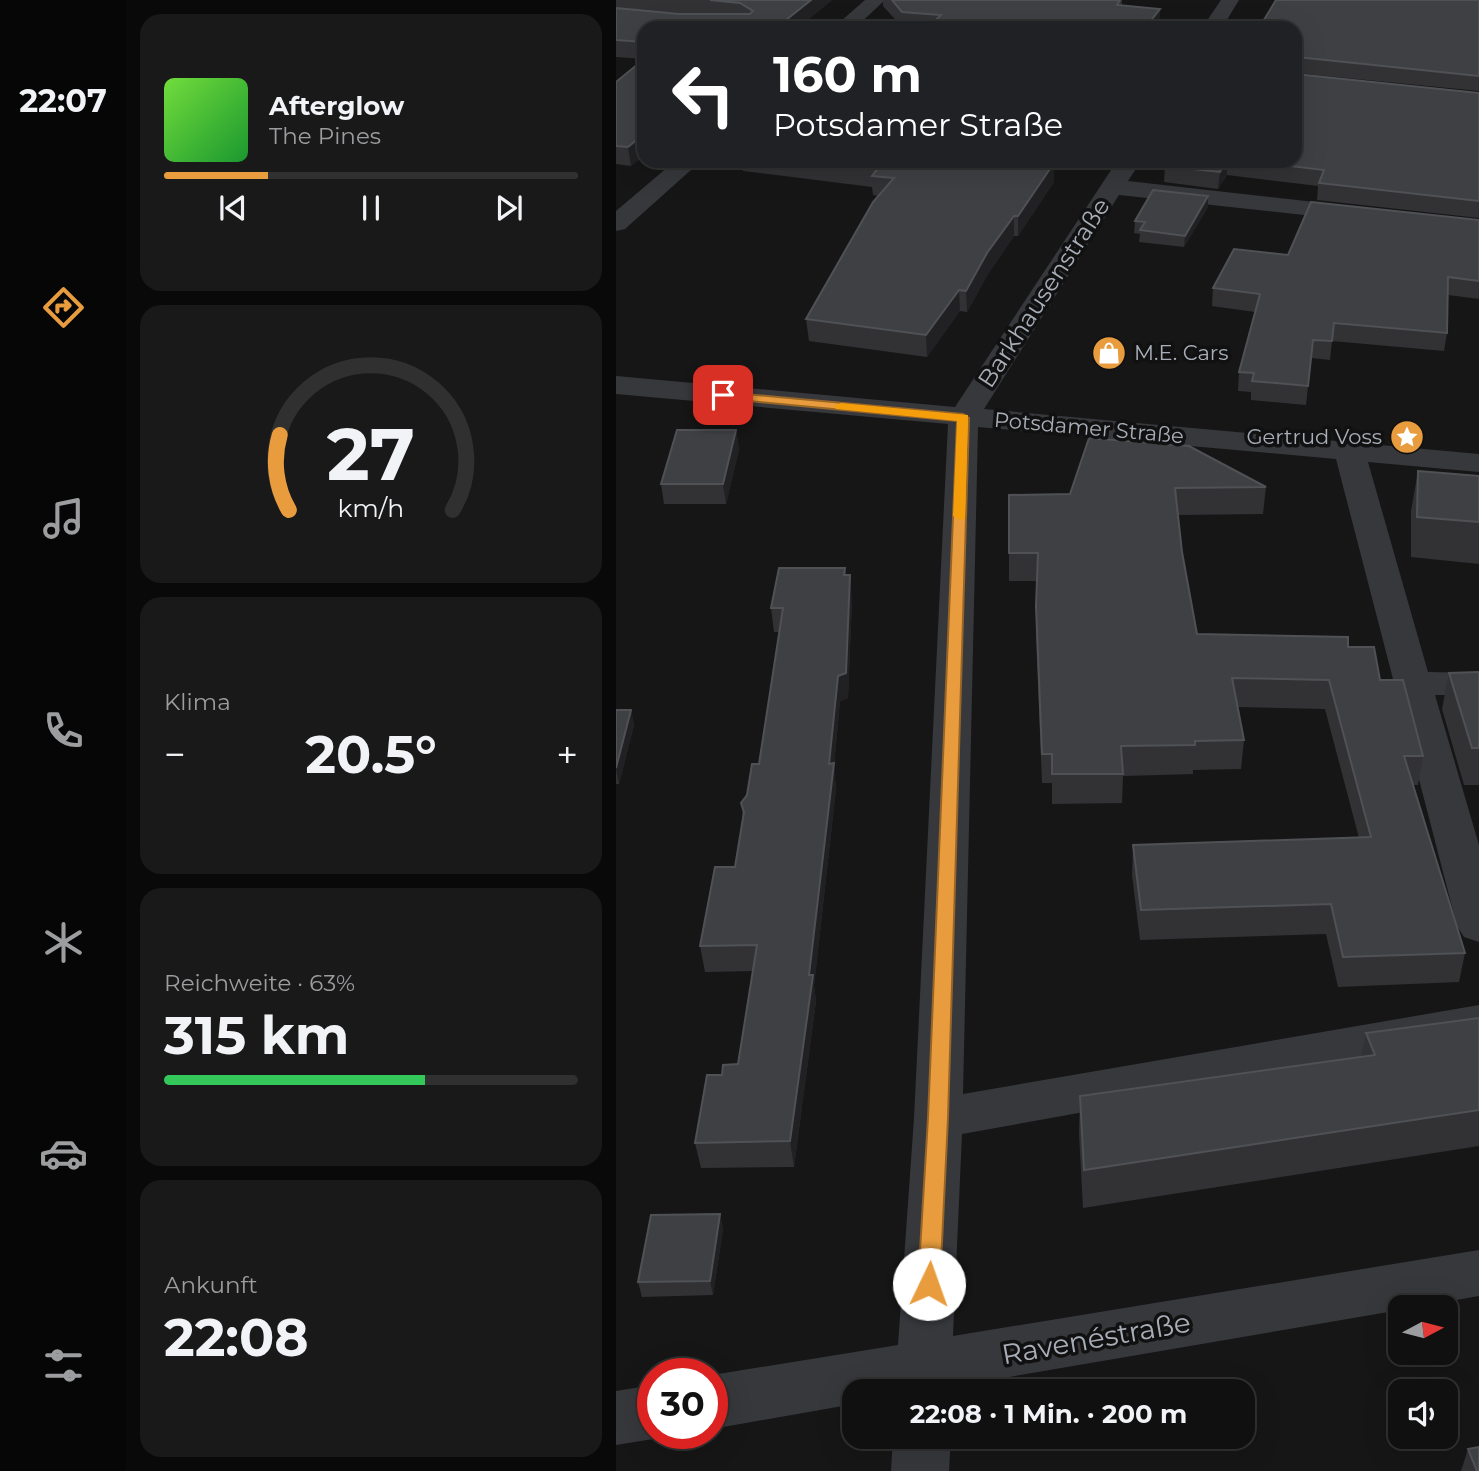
<!DOCTYPE html>
<html lang="de">
<head>
<meta charset="utf-8">
<style>
  :root { --surface:#101011; --page:#19191a; --text:#f1f3f6; --muted:#9c9d9f; --line:#303031; --accent:#e89c3d }
  body { margin:0; font-family:Montserrat,sans-serif; background:var(--page); color:var(--text); height:100vh; display:flex; flex-direction:column; font-size:26px; white-space:nowrap }
  * { box-sizing:border-box; margin:0 }
  p { font-size:23px; color:var(--muted) }
  .icon { flex:none; width:38px; height:38px; fill:none; stroke:currentColor; stroke-width:2; stroke-linecap:round; stroke-linejoin:round }
  .map { position:relative; flex:1; overflow:hidden }
  .details { display:flex; flex-direction:column; gap:14px; padding:14px; background:#090909; width:490px }
  .details>* { flex:none }
  .hud { position:absolute; left:21px; top:21px; width:665px; height:147px; border-radius:21px; box-shadow:0 7px 28px #0002,0 0 0 2px var(--line); background:#202124; color:#fff; overflow:hidden }
  .needle { width:46px; rotate:83deg }
  .tools { position:absolute; left:772px; top:1295px; display:grid; gap:14px }
  .tools a { display:grid; place-items:center; width:70px; height:70px; border-radius:14px; background:var(--surface); box-shadow:0 7px 28px #0002,0 0 0 2px var(--line); font-size:35px }
  .speed { position:absolute; left:21px; top:1358px; display:flex; gap:14px; font-size:35px; font-weight:700; text-align:center }
  .speed>* { display:grid; place-content:center; width:91px; height:91px; border-radius:50%; background:var(--surface); box-shadow:0 7px 28px #0002,0 0 0 2px var(--line); line-height:1 }
  .speed .limit { border:10px solid #d22; background:#fff; color:#111 }
  .pin { position:absolute; display:grid; place-items:center; width:60px; height:60px; color:#fff; margin:-30px; border-radius:14px; box-shadow:0 4px 10px #0006 }
  .me { position:absolute; width:77px; margin:-38px; rotate:3deg; stroke-linejoin:round; filter:drop-shadow(0 0 5px #0008) }
  .turn { display:flex; align-items:center; gap:24px; height:147px; padding:0 21px; font-size:32px }
  .turn .icon { width:91px; height:91px; stroke-width:2.5 }
  .turn b { display:block; font-size:49px; line-height:60px }
  .big { font-size:52px; font-weight:700; line-height:1.1 }
  .details .widget { flex:1; display:flex; flex-direction:column; justify-content:center; gap:10px; min-width:0; padding:0 24px; border-radius:21px; background:var(--page) }
  .details .dial { align-items:center; gap:0 }
  .dial svg { height:182px; overflow:visible; fill:none; stroke:var(--line); stroke-width:7; stroke-linecap:round; text-anchor:middle }
  .dial text { fill:var(--text); stroke:none }
  .song { display:flex; align-items:center; gap:21px }
  .cover { width:84px; height:84px; border-radius:10px; background:linear-gradient(135deg,hsl(100 70% 55%),hsl(130 70% 35%)) }
  .played { height:7px; border-radius:4px; background:linear-gradient(90deg,var(--accent) 25%,var(--line) 25%) }
  .keys { display:flex; justify-content:space-around; direction:ltr }
  .heat { display:flex; justify-content:space-between; align-items:center; font-size:38px; direction:ltr }
  .charge { height:10px; border-radius:5px; background:linear-gradient(90deg,#34c759 63%,var(--line) 0) }
  .trip { position:absolute; left:226px; top:1379px; width:413px; height:70px; border-radius:21px; background:var(--surface); box-shadow:0 7px 28px #0002,0 0 0 2px var(--line); font-weight:700; line-height:70px; text-align:center }
  main { display:flex; flex:1; min-height:0 }
  .tabs { display:flex; flex-direction:column; width:126px; justify-content:space-around; align-items:center; background:#060607; color:var(--muted) }
  .tabs .icon { width:49px; height:49px }
  .tabs .current { color:var(--accent) }
  .tabs b { font-size:32px; color:var(--text) }
  .map>svg:first-child { display:block }
  .lines { fill:none; stroke-linecap:round; stroke-linejoin:round }
  .minor { fill:#37383c; fill-rule:evenodd }
  .wall { fill:#323235 }
  .shaded-wall { fill:#212123 }
  .building { fill:#3f4043; stroke:#4f5155; stroke-width:2 }
  .route { fill:#e89c3d; stroke:#976528; stroke-width:2 }
  .slow { fill:#f59e0b }
  .labels { text-anchor:middle; stroke-width:7; stroke-linejoin:round; paint-order:stroke }
  .far-poi-label { font-size:21px; fill:#a8aeb7; stroke:#111112; text-anchor:start }
  .far-street-label { font-size:21px; fill:#a8aeb7; stroke:#111112 }
  .street-label { font-size:24px; fill:#a8aeb7; stroke:#111112 }
  .near-street-label { font-size:28px; fill:#a8aeb7; stroke:#111112 }
</style>
</head>
<body>
<main>
<nav class="tabs">
<b>22:07</b>
<svg class="icon current" aria-label="directions" viewBox="0 0 24 24"><path d="M12 3l9 9-9 9-9-9zM9 14v-3h6M13 9l2 2-2 2"/></svg>
<svg class="icon" aria-label="music" viewBox="0 0 24 24"><path d="M9 18V5l10-2v13"/><circle cx="6" cy="18" r="3"/><circle cx="16" cy="16" r="3"/></svg>
<svg class="icon" aria-label="phone" viewBox="0 0 24 24"><path d="M5 4h4l2 5-3 2q2 4 5 5l2-3 5 2v4C11 20 4 13 5 4z"/></svg>
<svg class="icon" aria-label="climate" viewBox="0 0 24 24"><path d="M12 3v18M4 7l16 10M4 17L20 7"/></svg>
<svg class="icon" aria-label="car" viewBox="0 0 24 24"><path d="M5 17H2v-5l4-1 3-4h7l3 4 3 1v5h-3M9 17h6M6 11h13"/><circle cx="7" cy="17" r="2"/><circle cx="17" cy="17" r="2"/></svg>
<svg class="icon" aria-label="filters" viewBox="0 0 24 24"><path d="M4 7h16M4 17h16"/><circle cx="9" cy="7" r="2"/><circle cx="15" cy="17" r="2"/></svg>
</nav>
<section class="details">
<div class="widget">
<div class="song"><i class="cover"></i><div><b>Afterglow</b><p>The Pines</p></div></div>
<div class="played"></div>
<div class="keys"><svg class="icon" aria-label="previous" viewBox="0 0 24 24"><path d="M18 5L8 12l10 7zM5 5v14"/></svg><svg class="icon" aria-label="pause" viewBox="0 0 24 24"><path d="M8 5v14M16 5v14"/></svg><svg class="icon" aria-label="next" viewBox="0 0 24 24"><path d="M6 5l10 7-10 7zM19 5v14"/></svg></div>
</div>
<div class="widget dial"><svg viewBox="0 0 100 80">
<path d="M14 69A42 42 0 1 1 86 69"/>
<path d="M14 69A42 42 0 0 1 10 36" stroke="#e89c3d"/>
<text x="50" y="56" font-size="32" font-weight="700">27</text>
<text x="50" y="72" font-size="11">km/h</text>
</svg></div>
<div class="widget"><p>Klima</p>
<div class="heat"><a>−</a><b class="big">20.5°</b><a>+</a></div>
</div>
<div class="widget"><p>Reichweite · 63%</p><b class="big">315 km</b><div class="charge"></div></div>
<div class="widget"><p>Ankunft</p><b class="big">22:08</b></div>
</section>
<div class="map">
<svg width="863" height="1471" viewBox="0 0 863 1471">
  <rect width="100%" height="100%" fill="#161617"/>
  <g class="lines">
    <path class="minor" d="M249,0H269L239,28H217Z
      M605,0H623L606,28H586Z
      M59,161H85L9,229L0,231V211Z
      M501,161H525L512,181L743,207L752,209L755,214L752,219L743,221L503,195L368,409L863,454V472L752,462L812,672L863,673V695H819L863,845V942L848,937L841,926L720,459L362,427L347,1094L863,1005V1041L346,1134L337,1336L863,1250V1296L800,1307H784V1310L335,1387V1391H238V1404L96,1429V1375L282,1345L298,1118L332,424L0,394V376L339,407Z
      M37,1385V1433H51L37,1439L0,1445V1391Z
      M277,1437H335L333,1471H275Z"/>
  </g>
  <path class="wall" d="M0,0H216L182,28H28V155L15,166L0,164V82L28,59L0,57Z
    M267,0H506V5L544,9V26L542,28H287L267,6Z
    M863,0V91L679,73V28Z
    M863,93V218L701,200L702,186L611,175L602,189L548,182L549,166L552,161H679Z
    M126,161H442L438,167V182L402,236H398L372,274L351,312L344,311L311,357L193,341L190,319L262,196L257,195L256,187L127,171Z
    M592,207L568,247L523,242L524,234L518,233L519,221Z
    M863,220V299L832,295L831,333L828,351L716,341L714,360L695,358L690,405L635,400V392L622,391L623,372L639,312L596,306L597,288L672,255Z
    M120,430L123,450L110,504H48L45,484Z
    M473,438L650,487L647,514L562,515L566,552L581,634L732,647L764,680L807,756L802,785H797L849,953L843,982L722,987L710,934L524,940L516,875L517,845L743,838L709,709L622,707L628,740L625,769L577,770V774L507,776L506,803L436,804V783H426L420,635L421,581H393V553L454,494Z
    M802,471L863,476V564L795,557V511Z
    M229,568L230,575L236,599L232,698L224,701L218,766L220,789L198,986L200,1001L178,1167L85,1168L79,1143L106,1075L122,1064L137,971L89,972L84,946L119,867L127,818L125,803L131,795L143,764L163,632H158L155,608Z
    M863,672V785H848L826,709L833,673Z
    M0,710H15L18,725L3,784H0Z
    M863,1018V1146L467,1208L463,1134L464,1096L745,1057L750,1033Z
    M104,1214L107,1229L97,1295L26,1297L22,1282Z
    M852,1449L863,1471H845Z"/>
  <path class="shaded-wall" d="M195,0H216L182,28H160Z
    M544,9V26L542,28H529Z
    M28,134V155L15,166L12,147Z
    M429,161H442L438,167V182L402,236V216Z
    M610,161H611V175L602,189L604,172Z
    M592,196V207L568,247L569,236Z
    M398,216V236L372,274L351,312L350,291L371,253Z
    M343,290L344,311L311,357L310,335Z
    M120,430L123,450L110,504L107,484Z
    M234,575L236,599L232,698L224,701L218,766L220,789L198,986L200,1001L178,1167L174,1141L193,975L213,764Z
    M15,710L18,725L3,784L0,768Z
    M104,1214L107,1229L97,1295L94,1281Z"/>
  <path class="building" d="M94,0H195L160,28H28V42L0,40V8L63,14H134L137,11L124,3Z
    M276,0H504L501,5L544,9L529,28H311L325,15L286,12Z
    M660,0H863V76L681,57L679,59V28H643Z
    M28,59V134L12,147L0,146V82Z
    M679,74L863,93V201L703,183L708,170L632,161H679Z
    M202,161H429L438,163L402,216H398L371,253L350,291L343,290L310,335L190,319L257,202L278,178L256,176L262,168Z
    M552,161H610L604,172L549,166Z
    M537,190L592,196L569,236L524,230L529,222L519,221Z
    M695,202L863,220V281L832,277L831,333L718,323L716,341L697,340L692,386L636,381L638,373L623,372L644,294L597,288L618,249L672,255Z
    M61,430H120L107,484H45Z
    M473,438L573,446L650,487L559,488L566,552L581,634L732,637V647H758L764,680H787L807,756H788L849,953L727,957L715,904L525,910L517,845L755,837L713,680L616,678L628,740L579,741V745L505,746L507,774H436V754H426L420,606L422,553H393V495L454,494Z
    M802,471L863,476V522L801,517Z
    M163,568H229L228,575H234L230,673L222,676L213,764L218,763L193,975H197L174,1141L79,1143L91,1075H106L107,1065L122,1064L141,945L84,946L99,867H119L128,812L125,803L131,795L136,764H143L167,608H155Z
    M863,672V748H856L833,673Z
    M0,710H15L0,768Z
    M863,1018V1110L468,1170L464,1096L759,1055L750,1033Z
    M104,1214L94,1281L22,1282L35,1215Z
    M863,1447V1471H861L852,1449Z"/>
  <path class="route" d="M107,392L347,414L353,418L332,1118L324,1284L321,1291L313,1293L305,1291L302,1284L312,1118L341,421L102,398V393Z"/>
  <path class="slow" d="M225,403L352,415L349,519L344,520L337,516L341,421L220,409L218,406Z"/>
  <defs>
    <g id="shop-disc" transform="scale(1.75)"><circle r="9.5" fill="#e89c3d" stroke="#111112"/><path d="M-5-2.5h2.3a2.7 3.5 0 0 1 5.4 0H5L5.5 6h-11ZM-1.5-2.5h3a1.5 2.3 0 0 0-3 0Z" fill="#fff"/></g>
    <g id="sight-disc" transform="scale(1.75)"><circle r="9.5" fill="#e89c3d" stroke="#111112"/><path d="M0-6L1.8-2.2L6-1.7L2.9 1.2L3.7 5.4L0 3.3L-3.7 5.4L-2.9 1.2L-6-1.7L-1.8-2.2Z" fill="#fff"/></g>
  </defs>
  <g fill-rule="evenodd">
    <use href="#shop-disc" x="493" y="353"/>
    <use href="#sight-disc" x="791" y="437"/>
  </g>
  <g class="labels">
    <g class="far-poi-label">
      <text x="518" y="360">M.E. Cars</text>
      <text x="766" y="444" text-anchor="end">Gertrud Voss</text>
    </g>
    <g class="far-street-label">
      <text transform="translate(473 428) rotate(5)" y="7">Potsdamer Straße</text>
    </g>
    <g class="street-label">
      <text transform="translate(428 293) rotate(-57)" y="8">Barkhausenstraße</text>
    </g>
    <g class="near-street-label">
      <text transform="translate(480 1338) rotate(-10)" y="10">Ravenéstraße</text>
    </g>
  </g>
</svg>
<div class="tools">
<a><svg class="needle" viewBox="-14 -14 28 28"><path d="M0-13l5 13h-10z" fill="#e53935"/><path d="M0 13l5-13h-10z" fill="#9c9d9f"/></svg></a>
<a><svg class="icon" aria-label="sound" viewBox="0 0 24 24"><path d="M4 9h4l5-4v14l-5-4H4zM17 9q2 3 0 6"/></svg></a>
</div>
<div class="speed"><div class="limit">30</div></div>
<div class="pin" style="left:107px;top:395px;background:#d93025"><svg class="icon" aria-label="arrive" viewBox="0 0 24 24"><path d="M6 21V4h12l-3 4 3 4H6"/></svg></div>
<svg class="me" style="left:313px;top:1284px" viewBox="-20 -20 40 40"><circle r="19" fill="#fff"/><path d="M0-13L10 11 0 6-10 11z" fill="#e89c3d"/></svg>
<div class="trip">22:08 · 1 Min. · 200 m</div>
<div class="hud">
<div class="turn"><svg class="icon" aria-label="left" viewBox="0 0 24 24"><path d="M17 20v-9H6M10 6l-5 5 5 5"/></svg><div><b>160 m</b>Potsdamer Straße</div></div>
</div>
</div>
</main>
</body>
</html>
